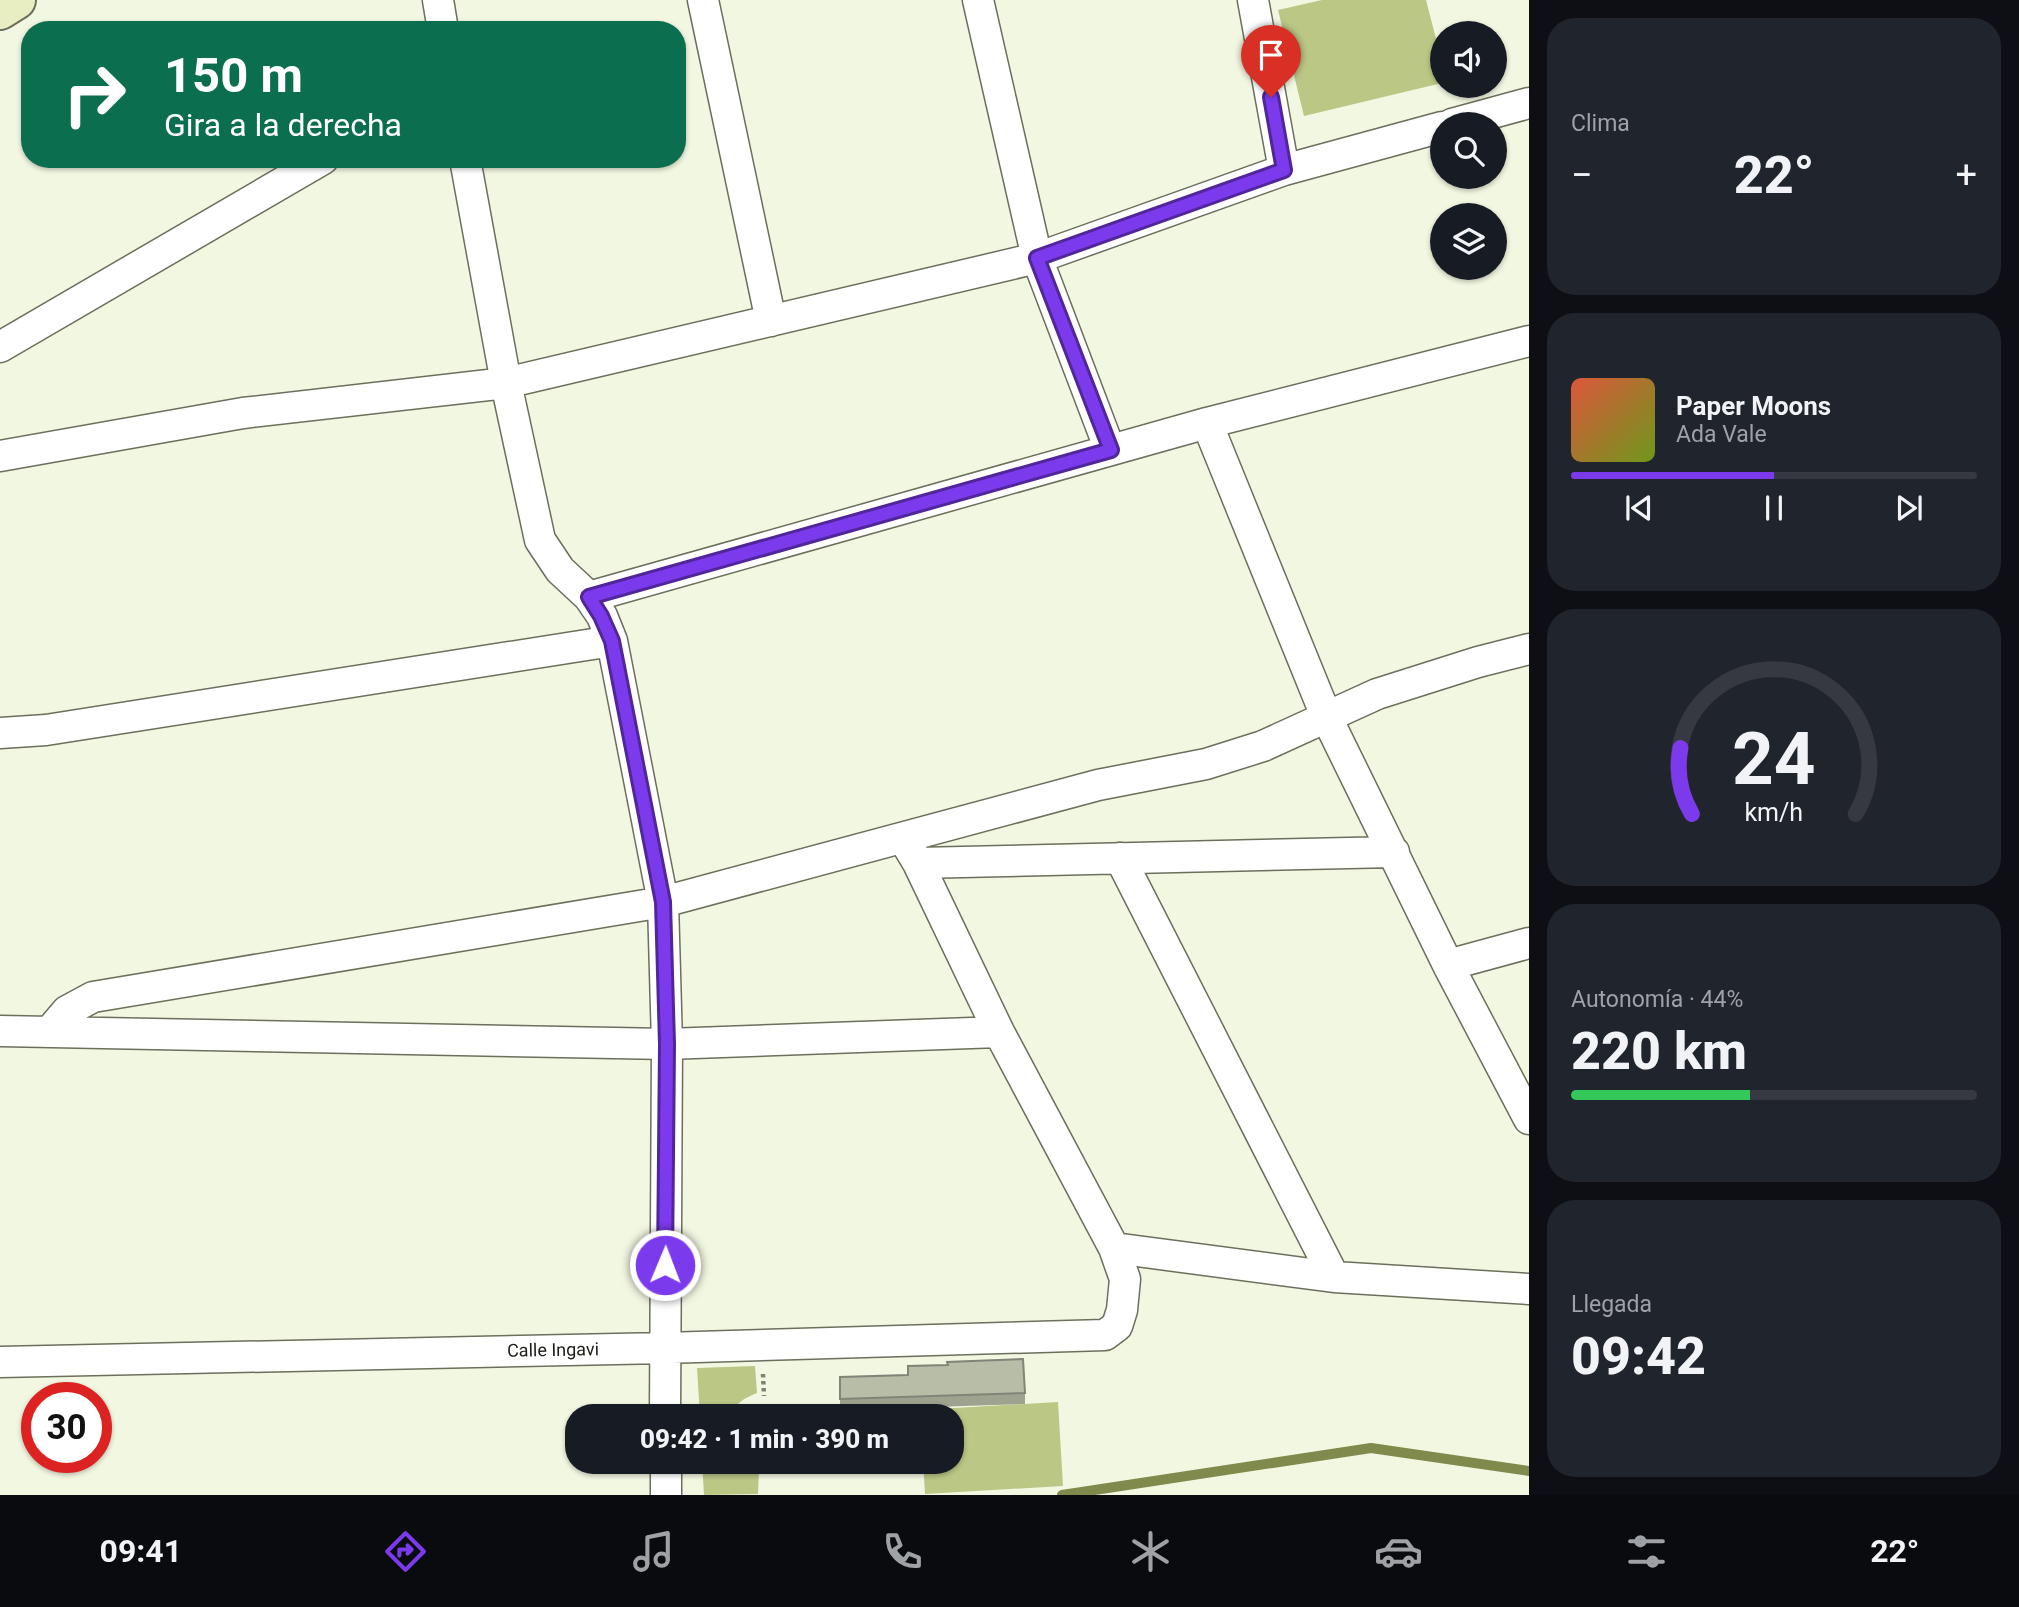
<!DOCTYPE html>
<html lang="es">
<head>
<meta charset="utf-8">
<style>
  :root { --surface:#171b24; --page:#20242c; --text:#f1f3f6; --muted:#9ea1a6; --line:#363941; --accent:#7c3aed }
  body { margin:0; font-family:Roboto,sans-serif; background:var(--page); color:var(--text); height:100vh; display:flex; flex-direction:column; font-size:26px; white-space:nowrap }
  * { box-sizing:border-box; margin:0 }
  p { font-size:23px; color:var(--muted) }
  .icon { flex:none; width:38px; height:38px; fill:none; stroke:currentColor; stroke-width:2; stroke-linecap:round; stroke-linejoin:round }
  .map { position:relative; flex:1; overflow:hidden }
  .sheet { display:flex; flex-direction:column; gap:18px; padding:18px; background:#0d0f14; width:490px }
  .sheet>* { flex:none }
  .guide { position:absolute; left:21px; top:21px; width:665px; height:147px; border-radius:28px; box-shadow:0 2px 5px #0004; background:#0b6e4f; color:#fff; overflow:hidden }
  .tools { position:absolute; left:1430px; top:21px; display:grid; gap:14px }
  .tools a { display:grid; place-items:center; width:77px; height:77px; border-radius:50%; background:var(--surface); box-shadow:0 2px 5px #0004; font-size:35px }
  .speed { position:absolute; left:21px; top:1382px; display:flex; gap:14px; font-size:35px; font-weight:700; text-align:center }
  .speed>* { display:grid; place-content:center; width:91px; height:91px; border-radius:50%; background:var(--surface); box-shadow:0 2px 5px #0004; line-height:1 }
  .speed .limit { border:10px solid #d22; background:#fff; color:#111 }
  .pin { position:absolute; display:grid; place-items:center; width:60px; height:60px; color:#fff; margin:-72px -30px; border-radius:50% 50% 50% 0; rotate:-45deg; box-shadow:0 0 7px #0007 }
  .pin .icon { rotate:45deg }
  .me { position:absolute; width:77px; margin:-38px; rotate:1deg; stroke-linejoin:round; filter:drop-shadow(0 0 5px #0008) }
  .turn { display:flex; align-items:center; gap:24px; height:147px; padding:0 28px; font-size:32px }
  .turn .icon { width:91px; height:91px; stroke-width:2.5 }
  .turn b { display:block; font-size:49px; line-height:60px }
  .big { font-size:52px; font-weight:800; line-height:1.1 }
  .sheet .widget { flex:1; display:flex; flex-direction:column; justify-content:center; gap:10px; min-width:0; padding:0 24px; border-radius:28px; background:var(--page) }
  .sheet .dial { align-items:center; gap:0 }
  .dial svg { height:182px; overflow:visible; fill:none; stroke:var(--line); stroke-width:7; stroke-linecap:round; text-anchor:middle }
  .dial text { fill:var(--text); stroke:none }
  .song { display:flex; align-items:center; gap:21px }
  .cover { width:84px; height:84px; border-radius:10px; background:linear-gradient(135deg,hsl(10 70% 55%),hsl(80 70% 35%)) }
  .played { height:7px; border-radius:4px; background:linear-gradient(90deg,var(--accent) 50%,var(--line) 50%) }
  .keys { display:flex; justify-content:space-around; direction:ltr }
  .heat { display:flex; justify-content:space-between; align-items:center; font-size:38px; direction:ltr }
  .charge { height:10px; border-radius:5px; background:linear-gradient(90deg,#34c759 44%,var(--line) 0) }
  .trip { position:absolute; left:565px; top:1404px; width:399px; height:70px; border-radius:28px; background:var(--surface); box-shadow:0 2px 5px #0004; font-weight:800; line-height:70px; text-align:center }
  .dock { display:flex; height:112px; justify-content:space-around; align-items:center; background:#090b0e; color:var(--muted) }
  .dock .icon { width:49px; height:49px }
  .dock .current { color:var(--accent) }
  .dock b { font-size:32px; color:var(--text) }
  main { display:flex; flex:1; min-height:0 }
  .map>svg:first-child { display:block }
  .green { fill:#bac785 }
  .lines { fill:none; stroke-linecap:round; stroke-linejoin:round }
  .stream { stroke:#7f8a4c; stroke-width:10 }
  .street-casing { stroke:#6b6f5c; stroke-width:33 }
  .secondary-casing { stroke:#6b6f5c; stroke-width:42 }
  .path { stroke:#808274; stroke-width:4.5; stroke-dasharray:3.5 3.5; stroke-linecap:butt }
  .street { stroke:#fff; stroke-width:30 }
  .secondary { stroke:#e8eec2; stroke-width:38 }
  .wall { fill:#9ea390 }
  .building { fill:#b8bda8; stroke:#818476; stroke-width:2 }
  .route-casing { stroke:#51269a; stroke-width:18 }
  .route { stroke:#7c3aed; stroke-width:12 }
  .labels { text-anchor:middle; stroke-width:7; stroke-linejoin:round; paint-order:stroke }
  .street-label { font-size:18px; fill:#1b1c15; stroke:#fff }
</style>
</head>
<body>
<main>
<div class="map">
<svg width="1529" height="1495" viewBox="0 0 1529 1495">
  <rect width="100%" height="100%" fill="#f2f7e1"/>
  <path class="green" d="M1322,0H1426L1442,62V83L1304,116L1278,10Z
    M755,1366L757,1393C744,1398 736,1403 730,1416H700L697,1368Z
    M1058,1402L1063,1486L925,1494L923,1461H952V1416H921L920,1410Z
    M702,1461H738L759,1469L758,1494L704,1495Z"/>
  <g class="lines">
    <path class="stream" d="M1062,1495L1371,1448L1529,1471"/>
    <g class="street-casing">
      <path id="street" d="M438,0L443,30
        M703,0L771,321
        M978,0L1037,258L1110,450
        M1253,0L1284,170
        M1452,124L1529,103
        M465,159L506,383L540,540L560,570L589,597L602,616L612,641L663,902L667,1044L665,1416
        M0,347L323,159
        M1207,423L1326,716L1448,965L1529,1119
        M0,456L243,413L506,383L1037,258L1284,170L1442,127
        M589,597L1207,423L1529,341
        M0,733L46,730L612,641
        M1120,858L1334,1277
        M918,863L1394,852
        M1448,965L1529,943
        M0,1031L667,1044L999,1032
        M50,1031L67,1011L93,997L663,902L1098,785L1206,764L1263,746L1377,694L1478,662L1529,649
        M1114,1248L1334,1277L1529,1289
        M0,1362L664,1348L1105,1335L1117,1326L1122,1310L1125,1279L1114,1248L999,1032L918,863L903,838
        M666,1461V1495"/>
    </g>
    <g class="secondary-casing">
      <path id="secondary" d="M0,10L16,0"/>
    </g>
    <path class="path" d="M763,1374L764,1396"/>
    <use href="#street" class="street"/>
    <use href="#secondary" class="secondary"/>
  </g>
  <path class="wall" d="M947,1362L1025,1393V1404L840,1410V1377L908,1375L947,1365Z"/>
  <path class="building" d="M1023,1359L1025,1393L840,1399V1377L908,1375V1366L948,1365L947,1362Z"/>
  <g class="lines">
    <g class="route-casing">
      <path id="route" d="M665,1265L667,1044L663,902L612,641L601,616L589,597L1111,450L1037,258L1284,170L1271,97"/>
    </g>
    <use href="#route" class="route"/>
  </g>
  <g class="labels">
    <g class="street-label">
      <text transform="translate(553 1350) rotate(-1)" y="6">Calle Ingavi</text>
    </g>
  </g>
</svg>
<div class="tools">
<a><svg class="icon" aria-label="sound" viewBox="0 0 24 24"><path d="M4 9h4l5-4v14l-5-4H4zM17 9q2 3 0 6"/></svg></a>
<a><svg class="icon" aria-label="search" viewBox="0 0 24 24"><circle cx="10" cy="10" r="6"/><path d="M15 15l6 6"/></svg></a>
<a><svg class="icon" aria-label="layers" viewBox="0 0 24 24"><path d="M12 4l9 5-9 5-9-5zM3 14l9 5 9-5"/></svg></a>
</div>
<div class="speed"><div class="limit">30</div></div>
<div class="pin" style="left:1271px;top:97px;background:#d93025"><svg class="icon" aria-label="arrive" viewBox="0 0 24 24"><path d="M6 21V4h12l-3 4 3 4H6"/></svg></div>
<svg class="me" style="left:665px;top:1265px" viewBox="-20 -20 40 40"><circle r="17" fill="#7c3aed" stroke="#fff" stroke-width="3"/><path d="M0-11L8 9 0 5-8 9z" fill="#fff"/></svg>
<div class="trip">09:42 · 1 min · 390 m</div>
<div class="guide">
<div class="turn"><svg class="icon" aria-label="right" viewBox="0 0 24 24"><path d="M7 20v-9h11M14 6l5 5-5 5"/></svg><div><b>150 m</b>Gira a la derecha</div></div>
</div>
</div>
<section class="sheet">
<div class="widget"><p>Clima</p>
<div class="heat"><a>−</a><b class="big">22°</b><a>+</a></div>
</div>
<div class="widget">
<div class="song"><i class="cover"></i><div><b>Paper Moons</b><p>Ada Vale</p></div></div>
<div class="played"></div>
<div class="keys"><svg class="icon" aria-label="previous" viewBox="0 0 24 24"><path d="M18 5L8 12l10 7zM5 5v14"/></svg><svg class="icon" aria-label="pause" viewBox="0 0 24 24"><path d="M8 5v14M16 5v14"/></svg><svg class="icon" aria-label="next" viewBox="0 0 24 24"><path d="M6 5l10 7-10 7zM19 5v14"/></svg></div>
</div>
<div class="widget dial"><svg viewBox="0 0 100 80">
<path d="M14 69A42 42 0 1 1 86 69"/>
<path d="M14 69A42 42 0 0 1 9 40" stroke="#7c3aed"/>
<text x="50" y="56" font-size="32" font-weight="700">24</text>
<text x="50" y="72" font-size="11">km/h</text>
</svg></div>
<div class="widget"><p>Autonomía · 44%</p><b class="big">220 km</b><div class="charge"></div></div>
<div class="widget"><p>Llegada</p><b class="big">09:42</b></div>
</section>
</main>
<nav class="dock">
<b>09:41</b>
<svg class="icon current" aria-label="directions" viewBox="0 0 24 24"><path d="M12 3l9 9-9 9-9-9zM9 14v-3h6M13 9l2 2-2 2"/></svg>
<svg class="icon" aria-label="music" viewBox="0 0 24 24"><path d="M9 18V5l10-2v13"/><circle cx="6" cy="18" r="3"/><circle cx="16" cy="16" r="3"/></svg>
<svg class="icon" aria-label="phone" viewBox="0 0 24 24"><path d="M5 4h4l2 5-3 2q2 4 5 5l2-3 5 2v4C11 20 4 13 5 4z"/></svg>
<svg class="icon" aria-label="climate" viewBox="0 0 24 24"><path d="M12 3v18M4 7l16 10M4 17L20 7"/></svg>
<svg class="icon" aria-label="car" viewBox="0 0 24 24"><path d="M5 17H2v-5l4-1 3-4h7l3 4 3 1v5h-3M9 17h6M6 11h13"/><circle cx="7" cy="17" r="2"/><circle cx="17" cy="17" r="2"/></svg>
<svg class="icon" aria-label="filters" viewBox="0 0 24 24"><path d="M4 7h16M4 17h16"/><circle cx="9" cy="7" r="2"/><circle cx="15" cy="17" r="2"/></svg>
<b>22°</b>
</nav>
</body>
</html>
